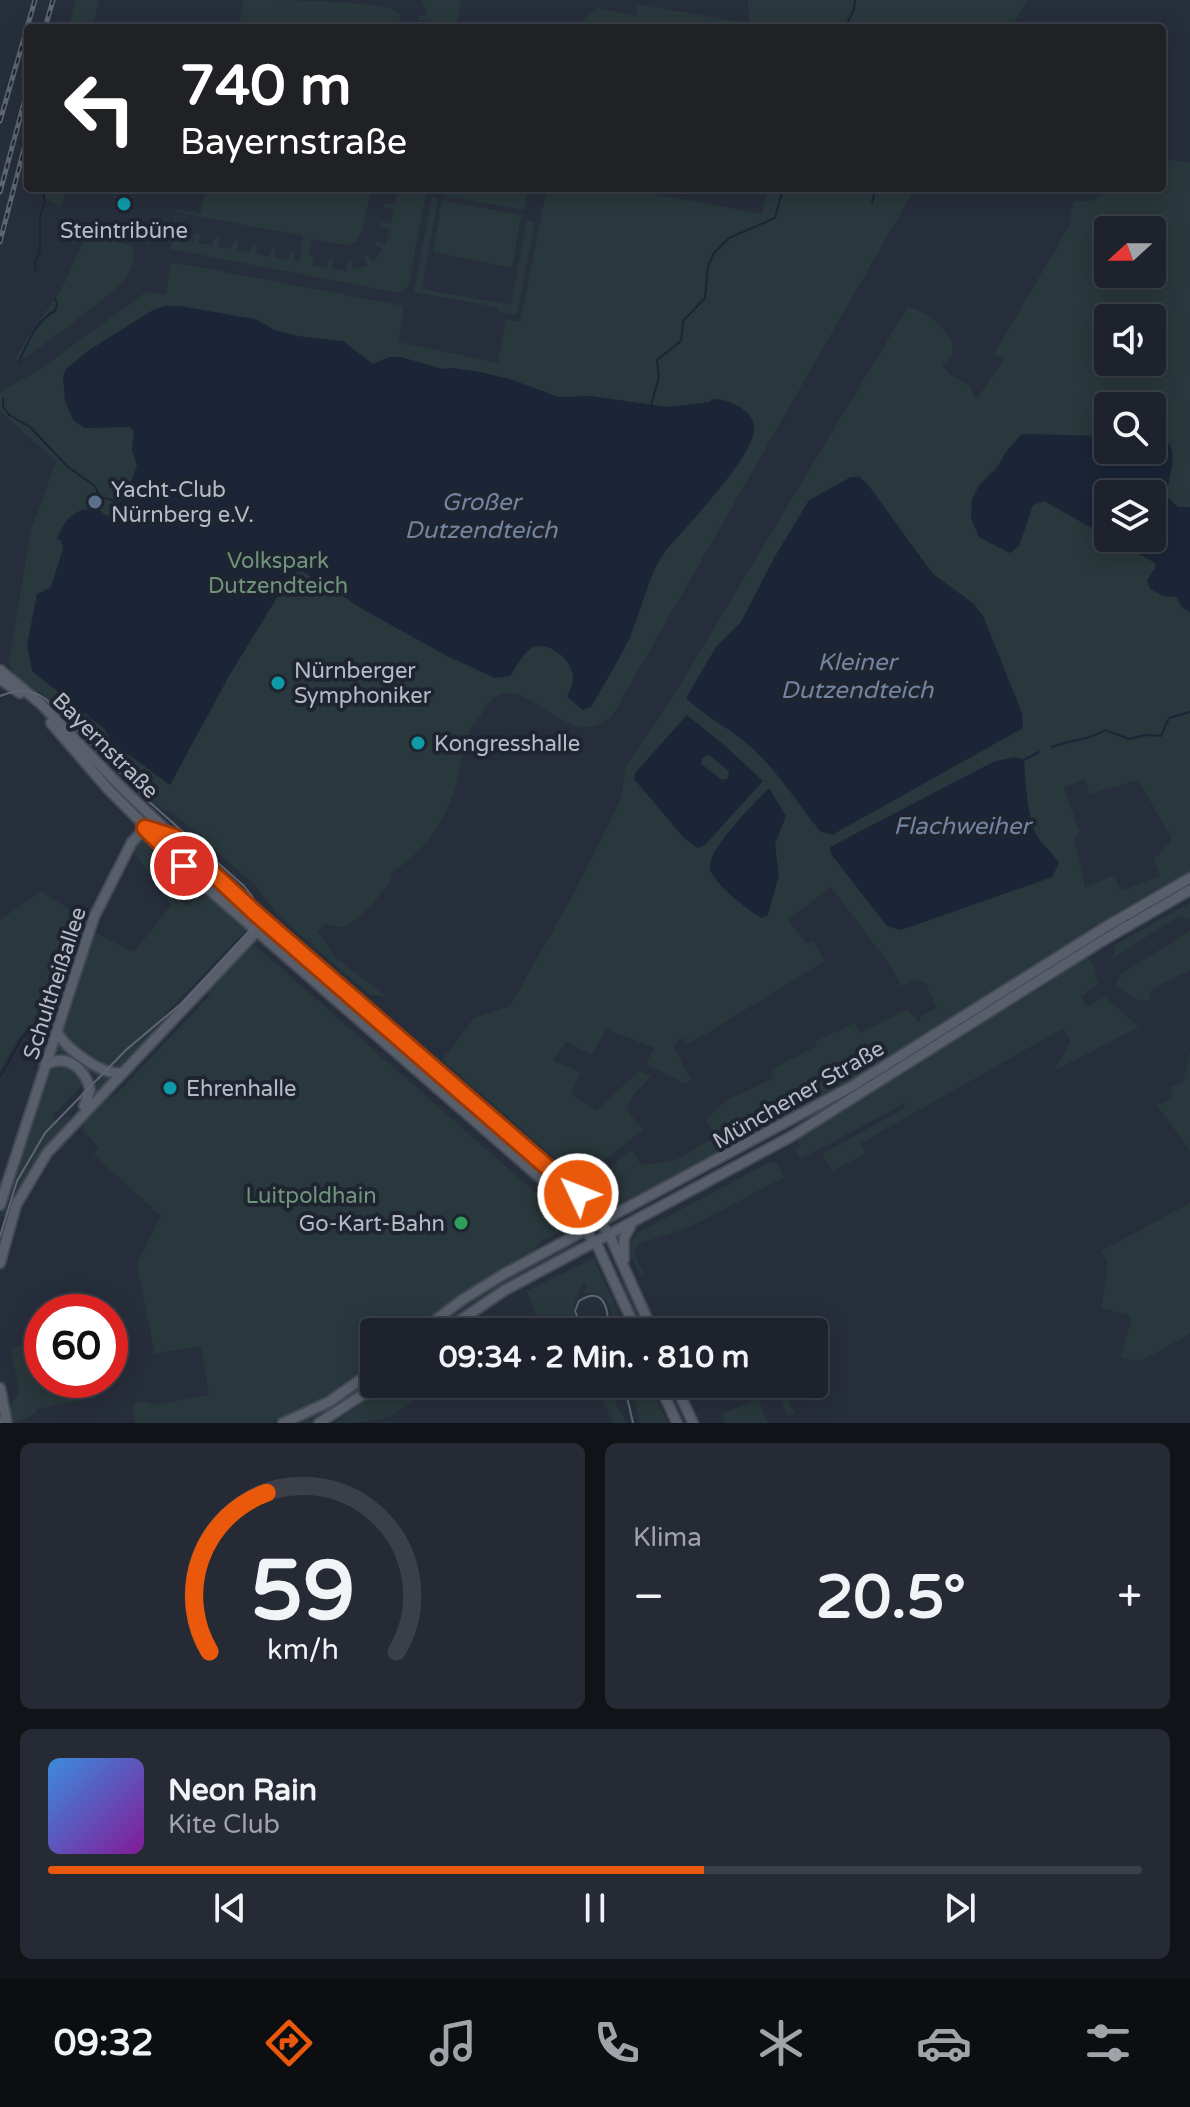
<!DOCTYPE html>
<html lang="de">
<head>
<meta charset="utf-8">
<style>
  :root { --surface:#1d222c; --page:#252a34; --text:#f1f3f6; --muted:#a0a4a9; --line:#3b3f48; --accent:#ea580c }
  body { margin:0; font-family:"Varela Round",sans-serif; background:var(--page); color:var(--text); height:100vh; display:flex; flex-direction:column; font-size:30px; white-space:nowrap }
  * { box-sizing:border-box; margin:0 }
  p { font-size:26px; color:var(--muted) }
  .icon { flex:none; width:44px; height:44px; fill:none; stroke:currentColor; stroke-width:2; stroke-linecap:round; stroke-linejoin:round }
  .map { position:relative; height:1423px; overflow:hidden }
  .panel { display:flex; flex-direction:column; gap:20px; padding:20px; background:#101318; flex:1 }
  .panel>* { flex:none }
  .banner { position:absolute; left:24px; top:24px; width:1142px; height:168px; border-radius:8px; box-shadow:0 4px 20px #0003,0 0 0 2px var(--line); background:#202124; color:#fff; overflow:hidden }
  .needle { width:52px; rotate:249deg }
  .fabs { position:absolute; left:1094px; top:216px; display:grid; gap:16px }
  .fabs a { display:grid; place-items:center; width:72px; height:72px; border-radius:8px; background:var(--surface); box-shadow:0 4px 20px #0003,0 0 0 2px var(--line); font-size:40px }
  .speed { position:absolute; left:24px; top:1294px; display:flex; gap:16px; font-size:40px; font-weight:700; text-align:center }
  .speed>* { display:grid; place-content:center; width:104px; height:104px; border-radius:50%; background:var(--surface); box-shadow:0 4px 20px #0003,0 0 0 2px var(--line); line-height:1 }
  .speed .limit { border:12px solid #d22; background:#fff; color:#111 }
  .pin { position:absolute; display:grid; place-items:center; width:68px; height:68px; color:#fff; margin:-34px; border:4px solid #fff; border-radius:50%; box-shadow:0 2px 8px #0007 }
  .me { position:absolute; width:88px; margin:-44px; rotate:313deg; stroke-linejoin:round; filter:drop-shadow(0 0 6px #0008) }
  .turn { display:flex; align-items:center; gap:28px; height:168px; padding:0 24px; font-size:36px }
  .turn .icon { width:104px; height:104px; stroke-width:2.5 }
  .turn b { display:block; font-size:56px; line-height:68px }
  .big { font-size:60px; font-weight:800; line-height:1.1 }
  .panel .widget { flex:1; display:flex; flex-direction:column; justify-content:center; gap:12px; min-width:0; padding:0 28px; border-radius:12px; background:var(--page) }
  .panel .dial { align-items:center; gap:0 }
  .dial svg { height:208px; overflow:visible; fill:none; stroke:var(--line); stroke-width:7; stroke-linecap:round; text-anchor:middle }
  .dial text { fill:var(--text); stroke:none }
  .song { display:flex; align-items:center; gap:24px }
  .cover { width:96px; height:96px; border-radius:12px; background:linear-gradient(135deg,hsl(210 70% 55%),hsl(290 70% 35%)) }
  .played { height:8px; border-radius:4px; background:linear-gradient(90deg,var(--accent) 60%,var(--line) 60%) }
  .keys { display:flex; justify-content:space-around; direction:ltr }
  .heat { display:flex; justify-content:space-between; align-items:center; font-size:44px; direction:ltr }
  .panel .tiles { flex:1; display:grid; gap:20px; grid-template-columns:1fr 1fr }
  .widget:last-child { grid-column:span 2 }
  .trip { position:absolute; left:360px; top:1318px; width:468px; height:80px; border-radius:8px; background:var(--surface); box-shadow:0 4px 20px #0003,0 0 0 2px var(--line); font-weight:800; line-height:80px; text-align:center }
  .menu { display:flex; height:128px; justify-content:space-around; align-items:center; background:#0c0e12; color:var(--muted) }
  .menu .icon { width:56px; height:56px }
  .menu .current { color:var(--accent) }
  .menu b { font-size:36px; color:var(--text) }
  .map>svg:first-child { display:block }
  .green { fill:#29383c; fill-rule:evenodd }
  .water { fill:#1b2537; fill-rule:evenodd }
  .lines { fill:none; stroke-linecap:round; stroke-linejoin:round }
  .stream { stroke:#1b2537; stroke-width:2 }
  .major-casing { stroke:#434954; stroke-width:13 }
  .major { stroke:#585f6b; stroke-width:9 }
  .tram { stroke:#5d6472; stroke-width:2 }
  .rail-casing { stroke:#5d6472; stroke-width:5 }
  .rail { stroke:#1f2530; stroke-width:2; stroke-dasharray:6; stroke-linecap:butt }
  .route-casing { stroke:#983908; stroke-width:20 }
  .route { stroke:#ea580c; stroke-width:14 }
  .culture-dot { fill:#0f9aa8; stroke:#1f2530; stroke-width:3 }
  .service-dot { fill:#5c6f8a; stroke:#1f2530; stroke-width:3 }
  .leisure-dot { fill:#2e9e5b; stroke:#1f2530; stroke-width:3 }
  .labels { text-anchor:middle; stroke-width:8; stroke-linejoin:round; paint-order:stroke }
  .poi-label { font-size:22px; fill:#b6bbc6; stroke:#1f2530; text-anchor:start }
  .park-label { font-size:22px; fill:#70947b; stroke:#1f2530 }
  .street-label { font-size:22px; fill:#b6bbc6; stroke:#1f2530 }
  .water-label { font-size:24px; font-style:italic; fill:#7384a1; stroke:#1f2530 }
</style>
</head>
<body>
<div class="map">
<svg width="1190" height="1423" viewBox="0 0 1190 1423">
  <rect width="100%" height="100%" fill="#272e3b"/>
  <path class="green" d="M76,0H99L92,28H68Z
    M243,0C274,0 381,0 399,13L400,28H238Z
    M422,0H461L457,28H427V20L418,21V16L427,15Z
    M748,0H1028L1011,28H578L579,23L597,8L636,16L638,5L749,23Z
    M1169,160L1190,163V507H1178L1168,498L1167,492C1170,470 1185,438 1152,437V406H1108V436L1021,435C1006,452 996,470 979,485V537L1010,553L1019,546L1033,504L1044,501L1155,563L1156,568L1182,607L1190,612V875L1100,927L1097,923L1090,928L1085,937L972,1009L935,1027L863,1077L610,1211L587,1187L632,1150L641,1165L674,1161L715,1137L706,1119L727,1100L773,1078L772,1069L815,1047L816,1041L855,1023L860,1033L908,1009L919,1023L921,1016L937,1008L926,984L917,980L901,986L891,966L831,887L788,920L806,943L813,941L825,961L689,1044L682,1038L673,1046L691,1080L686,1084L646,1064L654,1048L606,1029L592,1055L566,1042L553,1060L581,1073L571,1094L596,1111L639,1071L651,1076L632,1096L627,1110L643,1130L579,1179L442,1060L474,1018L510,1006L568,904L600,842L622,796L625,768L672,698L907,308C922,308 945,327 951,340C953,345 952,350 953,355L942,365L949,374L970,386L976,400L1004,359L993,355L1073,220L1070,218L1074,201H1091L1108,188H1162V164ZM1108,230H1152V274H1108ZM1108,318H1152V362H1108ZM1085,779L1090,794L1138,780L1171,837L1170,842L1154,860L1160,876L1121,891L1114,875L1085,888L1074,838L1080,833L1064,787Z
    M43,188H68L61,206L44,198Z
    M206,188H371L362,231L357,241L347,245L312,239L309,254L314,256L312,265L327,268L329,258L333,259L332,269L347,271V261H352L353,270L368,265L363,257L367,254L373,262L383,249L375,245L377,241L386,245L390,229L380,227L381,222L391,224L394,210L384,207L385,203L395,205L397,191L388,188H427L408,287L400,293L170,249L176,209L200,214ZM177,212L303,236L299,262L294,261L295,252L291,251L288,260L275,258L276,248L272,247L269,257L256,254L257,245L253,244L250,253L237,250L238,241L234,240L231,249L218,247L219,238L215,237L212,246L199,243L200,234L195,233L193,242L179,239L181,230L174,228Z
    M445,188H528L524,210L444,196Z
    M547,188H623L762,214L767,188H915L612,716C571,755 529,676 496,696C489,700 485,708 481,715C475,723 468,731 465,741C460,756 461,773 455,789C443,826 423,852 390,874L392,879C382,892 357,927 339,927C335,927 330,925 326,924L317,931L335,957L388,998L369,994L279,916L255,885L174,814L150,802L46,697C32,686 14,683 9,663L31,530L56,462L0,411V392L39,370L146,292L166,295L170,265L177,263L404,306L398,342L498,363L506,319L520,322Z
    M432,197L438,198L422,289L511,305L527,221L535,222L517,315L497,311V307L414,292Z
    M442,200L521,215L512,268L433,252Z
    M89,236L132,245C136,254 133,266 128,275C120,289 35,353 18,361L16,358L19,352C33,328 51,306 65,282C73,267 77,249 89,236Z
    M145,836L190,878L177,898L189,906L196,895L206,894L246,930L167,1012L143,1047L94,1099L93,1088L99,1080L78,1059L56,1052L95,933L134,952L171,905L133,851Z
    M41,891L82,918L55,1004L21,1035L0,1070V920Z
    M1190,903V919L1179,916L1112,959L1116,944Z
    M1190,931V970L1152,989L1149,1001L1137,1000L1116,986L1119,977L1127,970Z
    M277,935L301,959L371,1017L366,1023L272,941Z
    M251,945L256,946L562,1216L568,1224L567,1228L539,1242L534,1252L478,1286L414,1332H374V1365L316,1404L270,1423H135L133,1403L145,1401L155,1405L209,1395L201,1346L155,1354L137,1264L161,1216L94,1155L99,1147L83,1131L84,1120L109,1097H114L210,995L205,990Z
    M1068,954L1069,956L844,1099L862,1085Z
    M1085,956L1092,962L1098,984L1081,997L1087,1007L1105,997L1139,1027L1054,1071L1071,1040L1062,1029L861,1143L866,1153L832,1171L822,1154L902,1110L907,1102L801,1159L795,1150L800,1147L796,1139L1050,982Z
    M376,1022L568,1191V1192L565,1193L371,1027Z
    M1190,1052V1151L1157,1105L1172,1099L1171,1087L1183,1082Z
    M58,1065C72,1066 78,1071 84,1083L52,1117L58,1123L68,1115L70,1117L26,1180L9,1216H0L47,1071Z
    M770,1162L776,1163L784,1177L690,1227L638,1244L634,1253L644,1275L641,1277C634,1262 625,1248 637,1233Z
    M1190,1203V1334L1141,1361L1121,1358L1131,1320L1129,1315L1101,1308L1108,1263L1101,1251Z
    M576,1240L579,1244L519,1276L439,1332H426C473,1296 524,1268 576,1240Z
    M594,1258L621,1319L623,1332H613C612,1309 612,1292 584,1293L587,1284L584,1282C572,1305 568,1312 588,1332H541L527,1291Z
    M625,1282L647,1332H640L619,1284Z
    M42,1341V1380H70L71,1383L92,1380L95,1398L36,1409V1413L17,1423L12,1421L9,1407L19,1392L11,1348Z
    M374,1374V1384L322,1419L313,1423H291Z
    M388,1384H429C402,1419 376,1423 334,1423Z
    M558,1384H606L626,1423H613L597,1387L585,1392L583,1388L563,1397Z
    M632,1384H648L668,1423H639Z
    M773,1384H781L792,1409L795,1408V1413L787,1416Z
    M758,1399L768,1423H725L721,1414Z"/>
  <path class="water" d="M165,306H179L255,319L275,330L297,336L343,341L373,364L389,357H401L442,369L451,368L480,372L513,380L558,397L590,396L668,407L710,402L712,399C726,398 754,410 754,427C756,456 684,528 665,552C649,572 640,617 627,643C616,665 603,686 591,707L583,710L567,697C569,691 573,685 573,679C574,662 551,641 534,647C524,651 516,667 510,676L495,678L449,657L366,611L302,571L292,573L229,676L170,785L114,744L103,728L32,671L27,645L37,594L51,587L63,549L61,541L57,539C64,521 73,508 94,509C103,510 101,514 109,516L119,502L132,494V491L129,488L137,465L132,450L134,432L130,427L85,428L74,421L65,401L63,376L66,369L88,351L153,310Z
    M1022,434L1108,436V450H1152V437C1183,438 1170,470 1167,492L1168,498L1178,507H1190V612L1182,607L1177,597L1164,596L1150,589L1147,580L1155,568V563L1044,501L1033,505L1019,546L1010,553L979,537L971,518L972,499L979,485L997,469L1005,453ZM1108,494H1152V538H1108Z
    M851,477H859L866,482L933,574L974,604L983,616L1022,713L1023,728L832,835L820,831C798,804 776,769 751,747C731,729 704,716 686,698L716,647L741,622L774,558L809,500Z
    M687,715L723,744L763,781L705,845L698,848L684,838L634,779L635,773ZM709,755L729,771L728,778L722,780L701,764L702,758Z
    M1014,757L1024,760C1025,776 1028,819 1035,832C1040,843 1052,852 1059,863L1052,877L901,930L887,926L831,854L830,847L993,762Z
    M769,788L786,816L775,844L779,875L768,915L761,918C745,907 720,889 711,872C702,853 756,802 769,788Z"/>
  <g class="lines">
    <path class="stream" d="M845,28L854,9L855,0
      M872,203L876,188
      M36,270L35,264L40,250V216L45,203L43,188
      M19,361C28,343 36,320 55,311L57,304L55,299
      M3,399V406L9,415L30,427L68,467L95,486L100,497L119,502
      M651,405L659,377L657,360L681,341L683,321L705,298L708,266L714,253L729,238L775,218L783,188
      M1052,747C1070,739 1089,741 1105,730L1129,739L1145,735L1161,736L1169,718L1190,712
      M1024,760L1039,752
      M0,1077L22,1038L51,1009"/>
    <g class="major-casing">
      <path id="major" d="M0,670L40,703L122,788L221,882L578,1194L609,1234L653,1332
        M0,679L20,693
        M51,723L108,789L205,886L560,1195L598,1247L637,1332
        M57,1031C64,1048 102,1075 121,1073
        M45,1065C67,1053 85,1068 90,1090L84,1106
        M0,1205L94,917L132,842L145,828
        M624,1260V1238L631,1225
        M0,1263L16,1205L47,1153L258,930
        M420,1332L462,1300L504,1274L851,1087L1104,928L1190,878
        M443,1332L505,1290L792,1136L1102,941L1190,890
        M659,1384L677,1423
        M675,1384L693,1423
        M0,1388L7,1423
        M283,1423L329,1402L374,1370
        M319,1423L379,1384"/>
    </g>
    <use href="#major" class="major"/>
    <path class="tram" d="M0,696C18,690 31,687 47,700L146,799L244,886L252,896L256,907L252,928L182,1003L127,1049L45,1133L17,1181L0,1236
      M590,1332L579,1321L575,1311L579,1301C606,1284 609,1313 608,1332
      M624,1384L633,1423
      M0,1418L1,1423"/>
    <g class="rail-casing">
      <path id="rail" d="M45,28L53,0
        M0,121L35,0
        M0,192L28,88
        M0,242L28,133"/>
    </g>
    <use href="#rail" class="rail"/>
  </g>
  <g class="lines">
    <g class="route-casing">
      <path id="route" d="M184,866L145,828L174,837L254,912L578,1194"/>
    </g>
    <use href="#route" class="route"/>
  </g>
  <g class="culture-dot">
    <circle cx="124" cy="204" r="8"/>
    <circle cx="278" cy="683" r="8"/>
    <circle cx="418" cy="743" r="8"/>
    <circle cx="170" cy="1088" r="8"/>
  </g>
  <circle class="service-dot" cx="95" cy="502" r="8"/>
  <circle class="leisure-dot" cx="461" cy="1223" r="8"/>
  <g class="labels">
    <g class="poi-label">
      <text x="124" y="238" text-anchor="middle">Steintribüne</text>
      <text x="111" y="497">Yacht-Club<tspan x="111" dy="25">Nürnberg e.V.</tspan></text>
      <text x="294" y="678">Nürnberger<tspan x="294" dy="25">Symphoniker</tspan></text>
      <text x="434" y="751">Kongresshalle</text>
      <text x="186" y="1096">Ehrenhalle</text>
      <text x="445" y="1231" text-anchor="end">Go-Kart-Bahn</text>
    </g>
    <g class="park-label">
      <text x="278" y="568">Volkspark<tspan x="278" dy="25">Dutzendteich</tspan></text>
      <text x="311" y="1203">Luitpoldhain</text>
    </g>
    <g class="street-label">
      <text transform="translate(106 745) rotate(45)" y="8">Bayernstraße</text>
      <text transform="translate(54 983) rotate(-72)" y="8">Schultheißallee</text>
      <text transform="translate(798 1094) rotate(-30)" y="8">Münchener Straße</text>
    </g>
    <g class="water-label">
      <text x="481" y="510">Großer<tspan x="481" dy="28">Dutzendteich</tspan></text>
      <text x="857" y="670">Kleiner<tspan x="857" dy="28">Dutzendteich</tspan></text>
      <text x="962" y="834">Flachweiher</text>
    </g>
  </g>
</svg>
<div class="fabs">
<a><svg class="needle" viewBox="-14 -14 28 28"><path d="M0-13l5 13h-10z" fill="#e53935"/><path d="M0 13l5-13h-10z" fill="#a0a4a9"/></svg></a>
<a><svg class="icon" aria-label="sound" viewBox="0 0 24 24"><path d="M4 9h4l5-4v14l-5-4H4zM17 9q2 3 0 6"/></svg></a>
<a><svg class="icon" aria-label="search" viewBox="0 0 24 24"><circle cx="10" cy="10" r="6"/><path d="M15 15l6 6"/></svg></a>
<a><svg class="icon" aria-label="layers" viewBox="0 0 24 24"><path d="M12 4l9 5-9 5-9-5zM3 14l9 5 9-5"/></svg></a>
</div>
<div class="speed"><div class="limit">60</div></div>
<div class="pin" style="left:184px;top:866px;background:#d93025"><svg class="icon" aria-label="arrive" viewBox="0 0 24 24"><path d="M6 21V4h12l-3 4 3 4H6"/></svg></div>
<svg class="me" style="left:578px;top:1194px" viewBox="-20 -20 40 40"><circle r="17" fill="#ea580c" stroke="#fff" stroke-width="3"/><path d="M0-11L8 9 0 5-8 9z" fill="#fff"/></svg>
<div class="trip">09:34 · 2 Min. · 810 m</div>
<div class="banner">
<div class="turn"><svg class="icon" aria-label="left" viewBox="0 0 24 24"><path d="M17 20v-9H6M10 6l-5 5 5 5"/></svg><div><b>740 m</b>Bayernstraße</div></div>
</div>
</div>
<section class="panel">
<div class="tiles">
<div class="widget dial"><svg viewBox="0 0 100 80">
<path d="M14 69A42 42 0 1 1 86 69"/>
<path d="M14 69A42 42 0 0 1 36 8" stroke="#ea580c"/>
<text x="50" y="56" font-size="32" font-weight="700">59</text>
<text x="50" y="72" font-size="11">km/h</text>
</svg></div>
<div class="widget"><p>Klima</p>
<div class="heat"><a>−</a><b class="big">20.5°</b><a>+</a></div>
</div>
<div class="widget">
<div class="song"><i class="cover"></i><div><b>Neon Rain</b><p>Kite Club</p></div></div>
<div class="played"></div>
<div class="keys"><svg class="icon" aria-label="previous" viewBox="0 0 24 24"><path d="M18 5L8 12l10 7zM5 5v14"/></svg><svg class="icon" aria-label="pause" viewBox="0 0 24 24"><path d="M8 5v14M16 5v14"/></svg><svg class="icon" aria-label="next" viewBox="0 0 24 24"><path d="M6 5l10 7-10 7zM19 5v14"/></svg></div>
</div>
</div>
</section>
<nav class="menu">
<b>09:32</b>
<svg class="icon current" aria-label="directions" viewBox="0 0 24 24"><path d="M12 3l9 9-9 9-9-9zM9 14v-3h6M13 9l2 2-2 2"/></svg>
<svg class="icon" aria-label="music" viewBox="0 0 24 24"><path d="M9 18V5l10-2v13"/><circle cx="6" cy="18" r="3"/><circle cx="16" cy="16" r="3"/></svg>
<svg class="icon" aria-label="phone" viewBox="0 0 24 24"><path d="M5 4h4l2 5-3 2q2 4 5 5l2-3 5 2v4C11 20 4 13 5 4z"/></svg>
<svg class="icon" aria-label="climate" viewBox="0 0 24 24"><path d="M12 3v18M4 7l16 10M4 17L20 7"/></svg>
<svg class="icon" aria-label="car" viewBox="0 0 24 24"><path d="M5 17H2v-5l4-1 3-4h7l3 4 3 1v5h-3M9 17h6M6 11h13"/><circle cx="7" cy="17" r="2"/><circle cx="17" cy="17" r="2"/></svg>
<svg class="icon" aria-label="filters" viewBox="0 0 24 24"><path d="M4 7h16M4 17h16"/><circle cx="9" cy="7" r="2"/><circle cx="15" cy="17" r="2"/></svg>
</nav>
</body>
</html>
